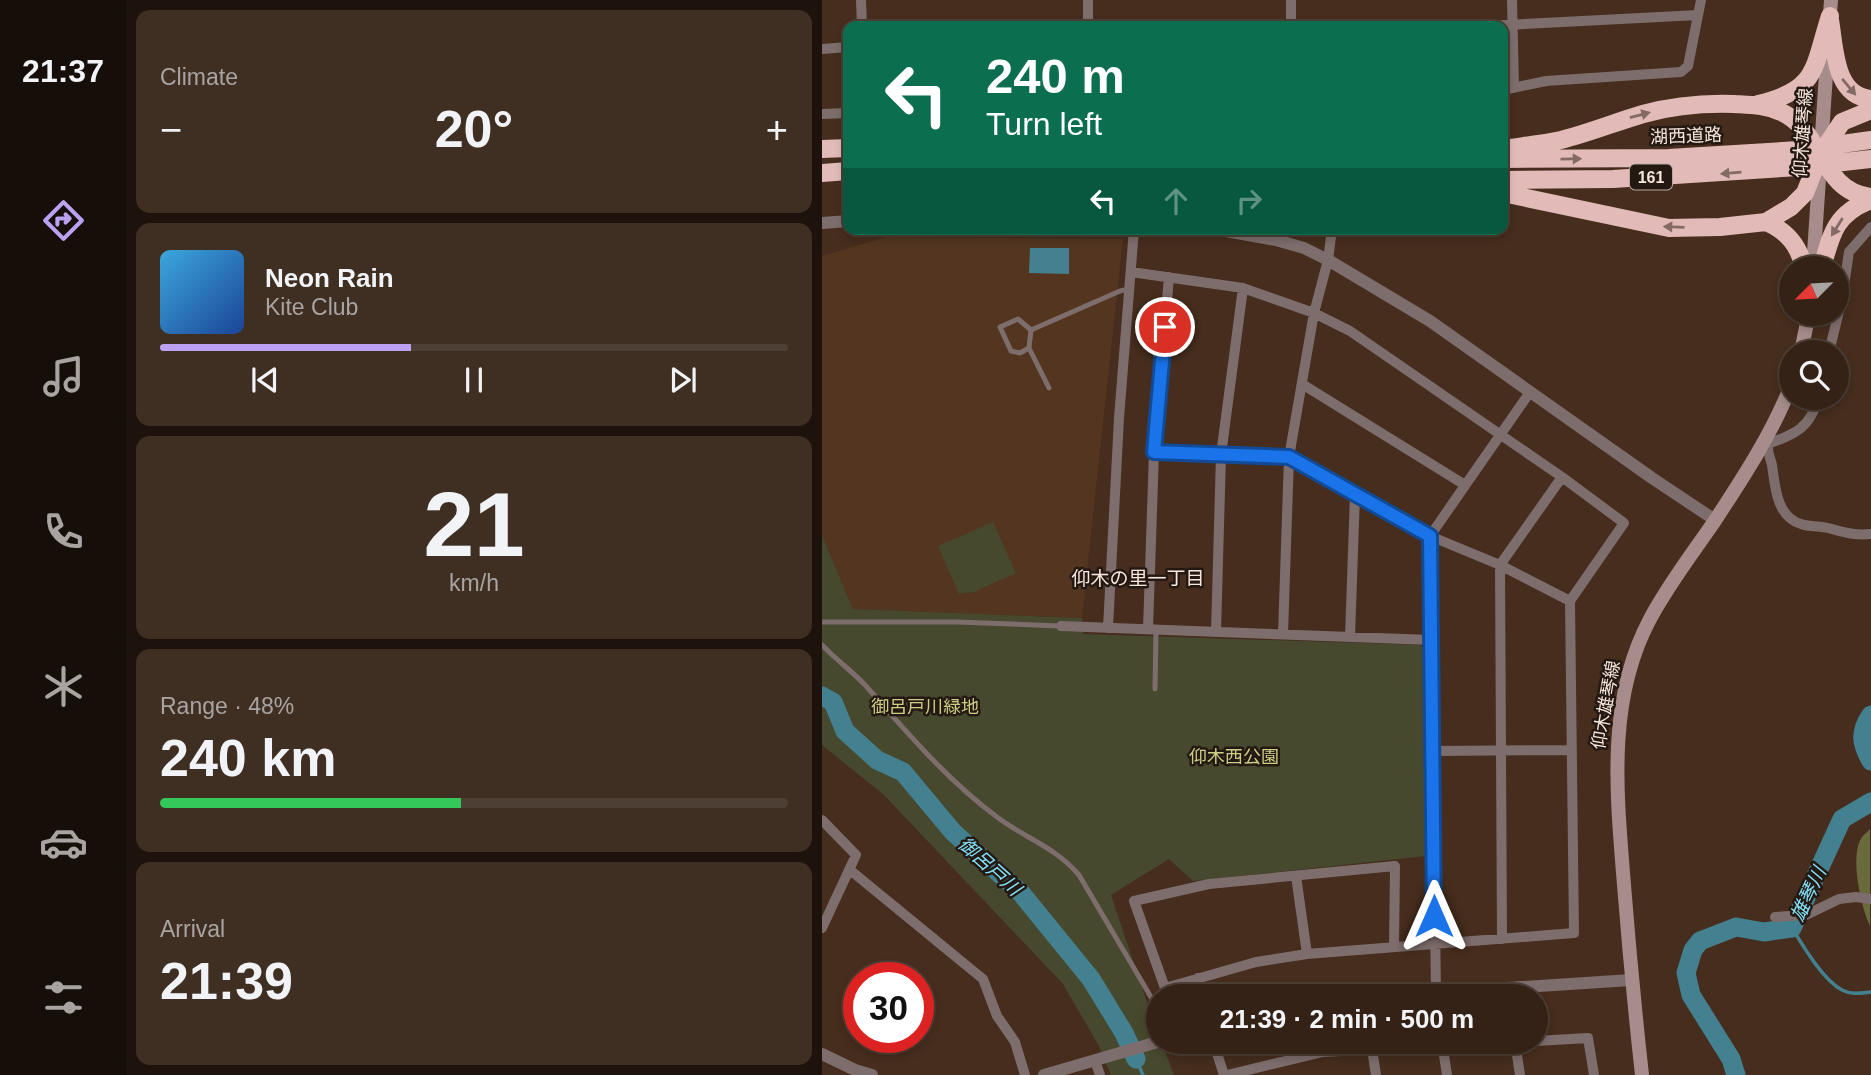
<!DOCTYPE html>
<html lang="en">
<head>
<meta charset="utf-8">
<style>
  :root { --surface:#342216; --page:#3f2f23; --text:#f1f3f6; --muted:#a9a4a1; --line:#4e3f35; --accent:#bca0f2 }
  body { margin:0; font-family:Helvetica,"Noto Sans JP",sans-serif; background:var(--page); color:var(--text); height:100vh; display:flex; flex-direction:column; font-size:26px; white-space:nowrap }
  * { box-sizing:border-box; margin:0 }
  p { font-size:23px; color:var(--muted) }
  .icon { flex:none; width:38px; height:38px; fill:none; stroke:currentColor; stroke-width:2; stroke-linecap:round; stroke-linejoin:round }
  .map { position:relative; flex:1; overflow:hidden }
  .side { display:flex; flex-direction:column; gap:10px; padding:10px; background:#1d130c; width:696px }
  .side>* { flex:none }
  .guide { position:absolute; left:21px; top:21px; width:665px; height:214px; border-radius:14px; box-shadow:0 4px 10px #0003,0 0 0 2px var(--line); background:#0b6e4f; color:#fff; overflow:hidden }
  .needle { width:46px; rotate:246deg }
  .tools { position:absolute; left:957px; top:256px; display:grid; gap:14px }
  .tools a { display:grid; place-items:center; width:70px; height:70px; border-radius:50%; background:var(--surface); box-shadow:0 4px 10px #0003,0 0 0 2px var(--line); font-size:35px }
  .speed { position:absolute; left:21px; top:962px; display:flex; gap:14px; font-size:35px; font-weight:700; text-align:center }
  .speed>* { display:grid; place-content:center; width:91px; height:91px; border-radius:50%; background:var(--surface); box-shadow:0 4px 10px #0003,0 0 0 2px var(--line); line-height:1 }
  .speed .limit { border:10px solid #d22; background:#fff; color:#111 }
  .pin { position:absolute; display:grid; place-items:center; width:60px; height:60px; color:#fff; margin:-30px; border:4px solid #fff; border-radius:50%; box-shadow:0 2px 7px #0007 }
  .me { position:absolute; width:77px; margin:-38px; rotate:0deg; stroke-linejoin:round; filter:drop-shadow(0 0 5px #0008) }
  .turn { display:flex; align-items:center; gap:24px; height:147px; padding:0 28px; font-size:32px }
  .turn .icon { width:91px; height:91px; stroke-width:2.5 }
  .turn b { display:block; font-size:49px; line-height:60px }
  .lanes { display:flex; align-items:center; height:66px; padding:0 28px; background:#0003; justify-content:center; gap:35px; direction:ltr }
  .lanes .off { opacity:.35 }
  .big { font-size:52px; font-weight:800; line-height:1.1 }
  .side .widget { flex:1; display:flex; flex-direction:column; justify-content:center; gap:10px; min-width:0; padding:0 24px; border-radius:14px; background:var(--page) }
  .side .dial { align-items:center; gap:0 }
  .dial b { font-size:91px; line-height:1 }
  .song { display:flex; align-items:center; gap:21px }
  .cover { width:84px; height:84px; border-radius:10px; background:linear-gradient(135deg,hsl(200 70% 55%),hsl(220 70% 35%)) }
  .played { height:7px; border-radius:4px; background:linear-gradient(90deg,var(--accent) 40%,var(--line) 40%) }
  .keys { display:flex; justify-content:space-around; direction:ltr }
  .heat { display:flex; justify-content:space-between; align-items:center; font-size:38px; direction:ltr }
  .charge { height:10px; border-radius:5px; background:linear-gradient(90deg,#34c759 48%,var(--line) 0) }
  .trip { position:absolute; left:324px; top:984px; width:402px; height:70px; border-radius:35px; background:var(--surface); box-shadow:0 4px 10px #0003,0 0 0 2px var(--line); font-weight:800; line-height:70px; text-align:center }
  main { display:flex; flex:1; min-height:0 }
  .menu { display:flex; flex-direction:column; width:126px; justify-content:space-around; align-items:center; background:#150e09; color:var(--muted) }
  .menu .icon { width:49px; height:49px }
  .menu .on { color:var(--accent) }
  .menu b { font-size:32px; color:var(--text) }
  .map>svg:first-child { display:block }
  .built { fill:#533520 }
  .green { fill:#47492e }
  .forest { fill:#696b3c }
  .water { fill:#448190 }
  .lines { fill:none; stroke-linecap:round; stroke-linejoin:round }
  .stream { stroke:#448190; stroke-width:3.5 }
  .river { stroke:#448190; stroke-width:19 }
  .service { stroke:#7d6d6c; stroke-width:5 }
  .minor { stroke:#7d6d6c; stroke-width:10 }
  .tertiary { stroke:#7d6d6c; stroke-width:12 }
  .secondary { stroke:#a68d8b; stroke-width:14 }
  .motorway { stroke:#e2bbb8; stroke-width:18 }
  .motorway-bridge { stroke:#e2bbb8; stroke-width:18 }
  .oneway { fill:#836a65 }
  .route-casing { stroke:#114b97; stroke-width:18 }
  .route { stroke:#1a73e8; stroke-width:12 }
  .labels { text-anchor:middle; stroke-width:5; stroke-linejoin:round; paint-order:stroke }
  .shield { fill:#241912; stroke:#b7a89f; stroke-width:2 }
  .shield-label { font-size:16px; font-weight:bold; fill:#f6e6dc }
  .street-label { font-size:18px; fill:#f6e6dc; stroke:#241912 }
  .park-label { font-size:18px; fill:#cbcf84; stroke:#241912 }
  .neighbourhood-label { font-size:19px; fill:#f6e6dc; stroke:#241912 }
  .water-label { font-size:19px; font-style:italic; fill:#82e3fb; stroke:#241912 }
</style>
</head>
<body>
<main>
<nav class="menu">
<b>21:37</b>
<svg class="icon on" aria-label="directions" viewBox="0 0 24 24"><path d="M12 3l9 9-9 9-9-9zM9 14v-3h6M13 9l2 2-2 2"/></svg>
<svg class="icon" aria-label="music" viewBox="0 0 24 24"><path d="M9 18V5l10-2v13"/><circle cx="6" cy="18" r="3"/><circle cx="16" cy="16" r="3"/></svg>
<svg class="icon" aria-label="phone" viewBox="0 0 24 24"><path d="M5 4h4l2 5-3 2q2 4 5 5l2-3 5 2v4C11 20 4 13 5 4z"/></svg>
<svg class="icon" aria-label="climate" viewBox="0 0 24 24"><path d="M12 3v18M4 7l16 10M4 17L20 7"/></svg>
<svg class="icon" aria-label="car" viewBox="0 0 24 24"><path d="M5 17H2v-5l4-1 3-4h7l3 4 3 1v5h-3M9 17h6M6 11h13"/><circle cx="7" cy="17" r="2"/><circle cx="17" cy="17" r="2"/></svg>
<svg class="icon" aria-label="filters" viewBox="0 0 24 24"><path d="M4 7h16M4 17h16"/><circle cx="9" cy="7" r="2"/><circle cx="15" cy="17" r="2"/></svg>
</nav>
<section class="side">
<div class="widget"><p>Climate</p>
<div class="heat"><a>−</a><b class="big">20°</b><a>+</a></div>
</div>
<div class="widget">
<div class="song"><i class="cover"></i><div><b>Neon Rain</b><p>Kite Club</p></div></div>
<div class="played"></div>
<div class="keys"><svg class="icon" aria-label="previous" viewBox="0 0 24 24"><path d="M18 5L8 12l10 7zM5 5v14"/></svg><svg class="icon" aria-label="pause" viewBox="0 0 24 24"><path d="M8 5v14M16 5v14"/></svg><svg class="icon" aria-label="next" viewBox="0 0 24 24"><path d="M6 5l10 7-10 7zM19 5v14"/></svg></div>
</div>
<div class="widget dial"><b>21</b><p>km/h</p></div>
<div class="widget"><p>Range · 48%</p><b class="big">240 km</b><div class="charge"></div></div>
<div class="widget"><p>Arrival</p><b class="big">21:39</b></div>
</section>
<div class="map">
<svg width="1049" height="1075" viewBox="0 0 1049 1075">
  <rect width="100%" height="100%" fill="#462d1d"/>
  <path class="built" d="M64,237L301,239L260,618L31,609L0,535V256Z"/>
  <path class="green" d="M171,522L194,573L152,592L137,594L116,546Z
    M0,535L31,609L260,618L261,634L598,645L601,648L604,856L371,881L347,859L289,895L336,1035V1041H339L352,1075H289L277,1046L241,984L62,795L0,745Z"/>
  <path class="forest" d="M1048,829V926C1039,907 1027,855 1040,837C1042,834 1046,832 1048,829Z"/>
  <path class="water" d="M208,248H247V274L207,273Z"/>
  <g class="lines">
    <path class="stream" d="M970,928C981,946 1001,980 1020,990C1029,995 1039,993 1049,992
      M314,1059L321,1075"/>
    <path class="river" d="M0,696L11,702L23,731L55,760L81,772L131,832L199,893L269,979L302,1033L314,1059
      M1049,715C1037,732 1039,744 1049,761
      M914,1075L909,1059L869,995L864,973L871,950L878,941L914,927L942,932L970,928L1020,819L1049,802"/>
    <path class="service" d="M196,319L209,330L207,348L198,353L189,351L178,327Z
      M209,330L298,291L307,289
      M207,348L227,388
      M0,622H135L238,626
      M0,645C13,659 30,671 43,685C84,731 125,780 175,817C204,839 232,846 257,875L336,1009
      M333,689L334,629"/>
    <path class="minor" d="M39,0L40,26
      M266,0V26
      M469,0V26
      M690,0L692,87
      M663,26L876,15
      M0,49L26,47
      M681,90L724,81L859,72L866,66L879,0
      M0,114L26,113
      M309,272L421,288L492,313L528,331L740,477L802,523L748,601L752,933L485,954L434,962L343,988L312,901L387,884L573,866L572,947
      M1007,352L1020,299L1027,252L1049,227
      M480,384L643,485
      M946,444C945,453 948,456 950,465C953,485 954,517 979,524C988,527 998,526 1006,528C1022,532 1033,536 1049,534
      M946,444C973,434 989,428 996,397
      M332,452L467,457L608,536L678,565L748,601
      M239,626L609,640
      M286,628L297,418L312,229
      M326,629L332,452L347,277
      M394,632L399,455L421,288
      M461,634L467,457L492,313L506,260L510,229
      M528,637L533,494
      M611,751L750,750
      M0,820L34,855L0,928
      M28,870L161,979L175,1016L193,1042L203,1075
      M474,876L485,954
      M953,917L984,915L1017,899L1034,897L1049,899
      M680,939L678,565L740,477
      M376,978L380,996
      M614,996L608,536L708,392
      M391,1041L402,1075
      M714,1041L766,1038L772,1075
      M620,1042L625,1075
      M693,1042L698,1075
      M550,1049L554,1075
      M273,1061L278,1075
      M405,1075L501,1052L703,1041"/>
    <path class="tertiary" d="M0,223L26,221
      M393,229L454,240L482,248L506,260L608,321L830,478L893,520
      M565,996L809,980
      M0,1054L33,1070L50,1075
      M222,1075L339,1041"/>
    <path class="secondary" d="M991,268L1009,0
      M979,352L987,313
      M820,1075C813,1012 807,948 802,885C795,796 784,701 828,619C846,585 870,554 892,522C921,478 951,432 970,383"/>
    <path class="motorway" d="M1008,20C1013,48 1012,96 1049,99
      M936,104C996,90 991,69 1008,16
      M0,149L26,148
      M681,149C700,146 720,144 739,140C767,133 794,122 821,114C850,106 882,103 912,104C928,105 944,105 959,112C1001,130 998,192 1049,197
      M681,159L847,158L977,150
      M0,173L26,171
      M681,180L791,179L977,167
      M681,193L847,228L898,227L944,222L969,207L983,193L998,155L1020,122L1049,110
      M944,222C965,231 977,245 982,268
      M1000,268C1009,235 1013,213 1049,200"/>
    <path class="motorway-bridge" d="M977,150L1049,140
      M977,167L1049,159"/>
  </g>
  <defs><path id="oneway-solid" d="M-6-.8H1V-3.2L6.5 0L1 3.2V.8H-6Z" transform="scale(1.75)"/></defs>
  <g class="oneway">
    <use href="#oneway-solid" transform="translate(1027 87) rotate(50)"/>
    <use href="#oneway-solid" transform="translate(818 115) rotate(-15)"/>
    <use href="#oneway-solid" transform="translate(749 159) rotate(-1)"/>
    <use href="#oneway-solid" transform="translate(909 173) rotate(175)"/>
    <use href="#oneway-solid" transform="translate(852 227) rotate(-178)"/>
    <use href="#oneway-solid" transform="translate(1015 227) rotate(122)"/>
  </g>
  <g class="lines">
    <g class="route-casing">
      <path id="route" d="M343,327L332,452L467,457L608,536L612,916"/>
    </g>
    <use href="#route" class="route"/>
  </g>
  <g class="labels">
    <rect class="shield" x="808" y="164.5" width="42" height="25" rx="5"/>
    <g class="shield-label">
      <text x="829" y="183">161</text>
    </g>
    <g class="street-label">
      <text transform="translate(981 133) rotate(-86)" y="6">仰木雄琴線</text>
      <text transform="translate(864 136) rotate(-2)" y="6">湖西道路</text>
      <text transform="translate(784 705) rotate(-80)" y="6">仰木雄琴線</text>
    </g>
    <g class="park-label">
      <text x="103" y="713">御呂戸川緑地</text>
      <text x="412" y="763">仰木西公園</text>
    </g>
    <g class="neighbourhood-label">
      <text x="316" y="585">仰木の里一丁目</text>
    </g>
    <g class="water-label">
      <text transform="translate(168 866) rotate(42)" y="7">御呂戸川</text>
      <text transform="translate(986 894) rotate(-65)" y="7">雄琴川</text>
    </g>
  </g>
</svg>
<div class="tools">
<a><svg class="needle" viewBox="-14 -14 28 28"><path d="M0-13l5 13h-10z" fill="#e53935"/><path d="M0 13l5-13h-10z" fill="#a9a4a1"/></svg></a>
<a><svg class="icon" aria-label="search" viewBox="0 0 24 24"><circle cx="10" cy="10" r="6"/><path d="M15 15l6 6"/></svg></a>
</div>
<div class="speed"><div class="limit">30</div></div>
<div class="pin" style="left:343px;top:327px;background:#d93025"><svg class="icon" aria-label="arrive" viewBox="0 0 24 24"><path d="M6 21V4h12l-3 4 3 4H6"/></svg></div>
<svg class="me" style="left:612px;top:916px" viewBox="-20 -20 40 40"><path d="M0-17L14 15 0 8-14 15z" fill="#1a73e8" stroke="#fff" stroke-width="4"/></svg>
<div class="trip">21:39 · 2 min · 500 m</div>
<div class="guide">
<div class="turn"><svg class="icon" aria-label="left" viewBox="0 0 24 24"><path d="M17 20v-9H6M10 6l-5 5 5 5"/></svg><div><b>240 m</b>Turn left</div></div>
<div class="lanes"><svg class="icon" aria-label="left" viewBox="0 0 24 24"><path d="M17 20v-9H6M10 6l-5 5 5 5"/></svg><svg class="icon off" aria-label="ahead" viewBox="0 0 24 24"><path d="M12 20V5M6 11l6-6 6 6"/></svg><svg class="icon off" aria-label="right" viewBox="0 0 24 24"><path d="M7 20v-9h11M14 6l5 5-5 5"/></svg></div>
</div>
</div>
</main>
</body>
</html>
